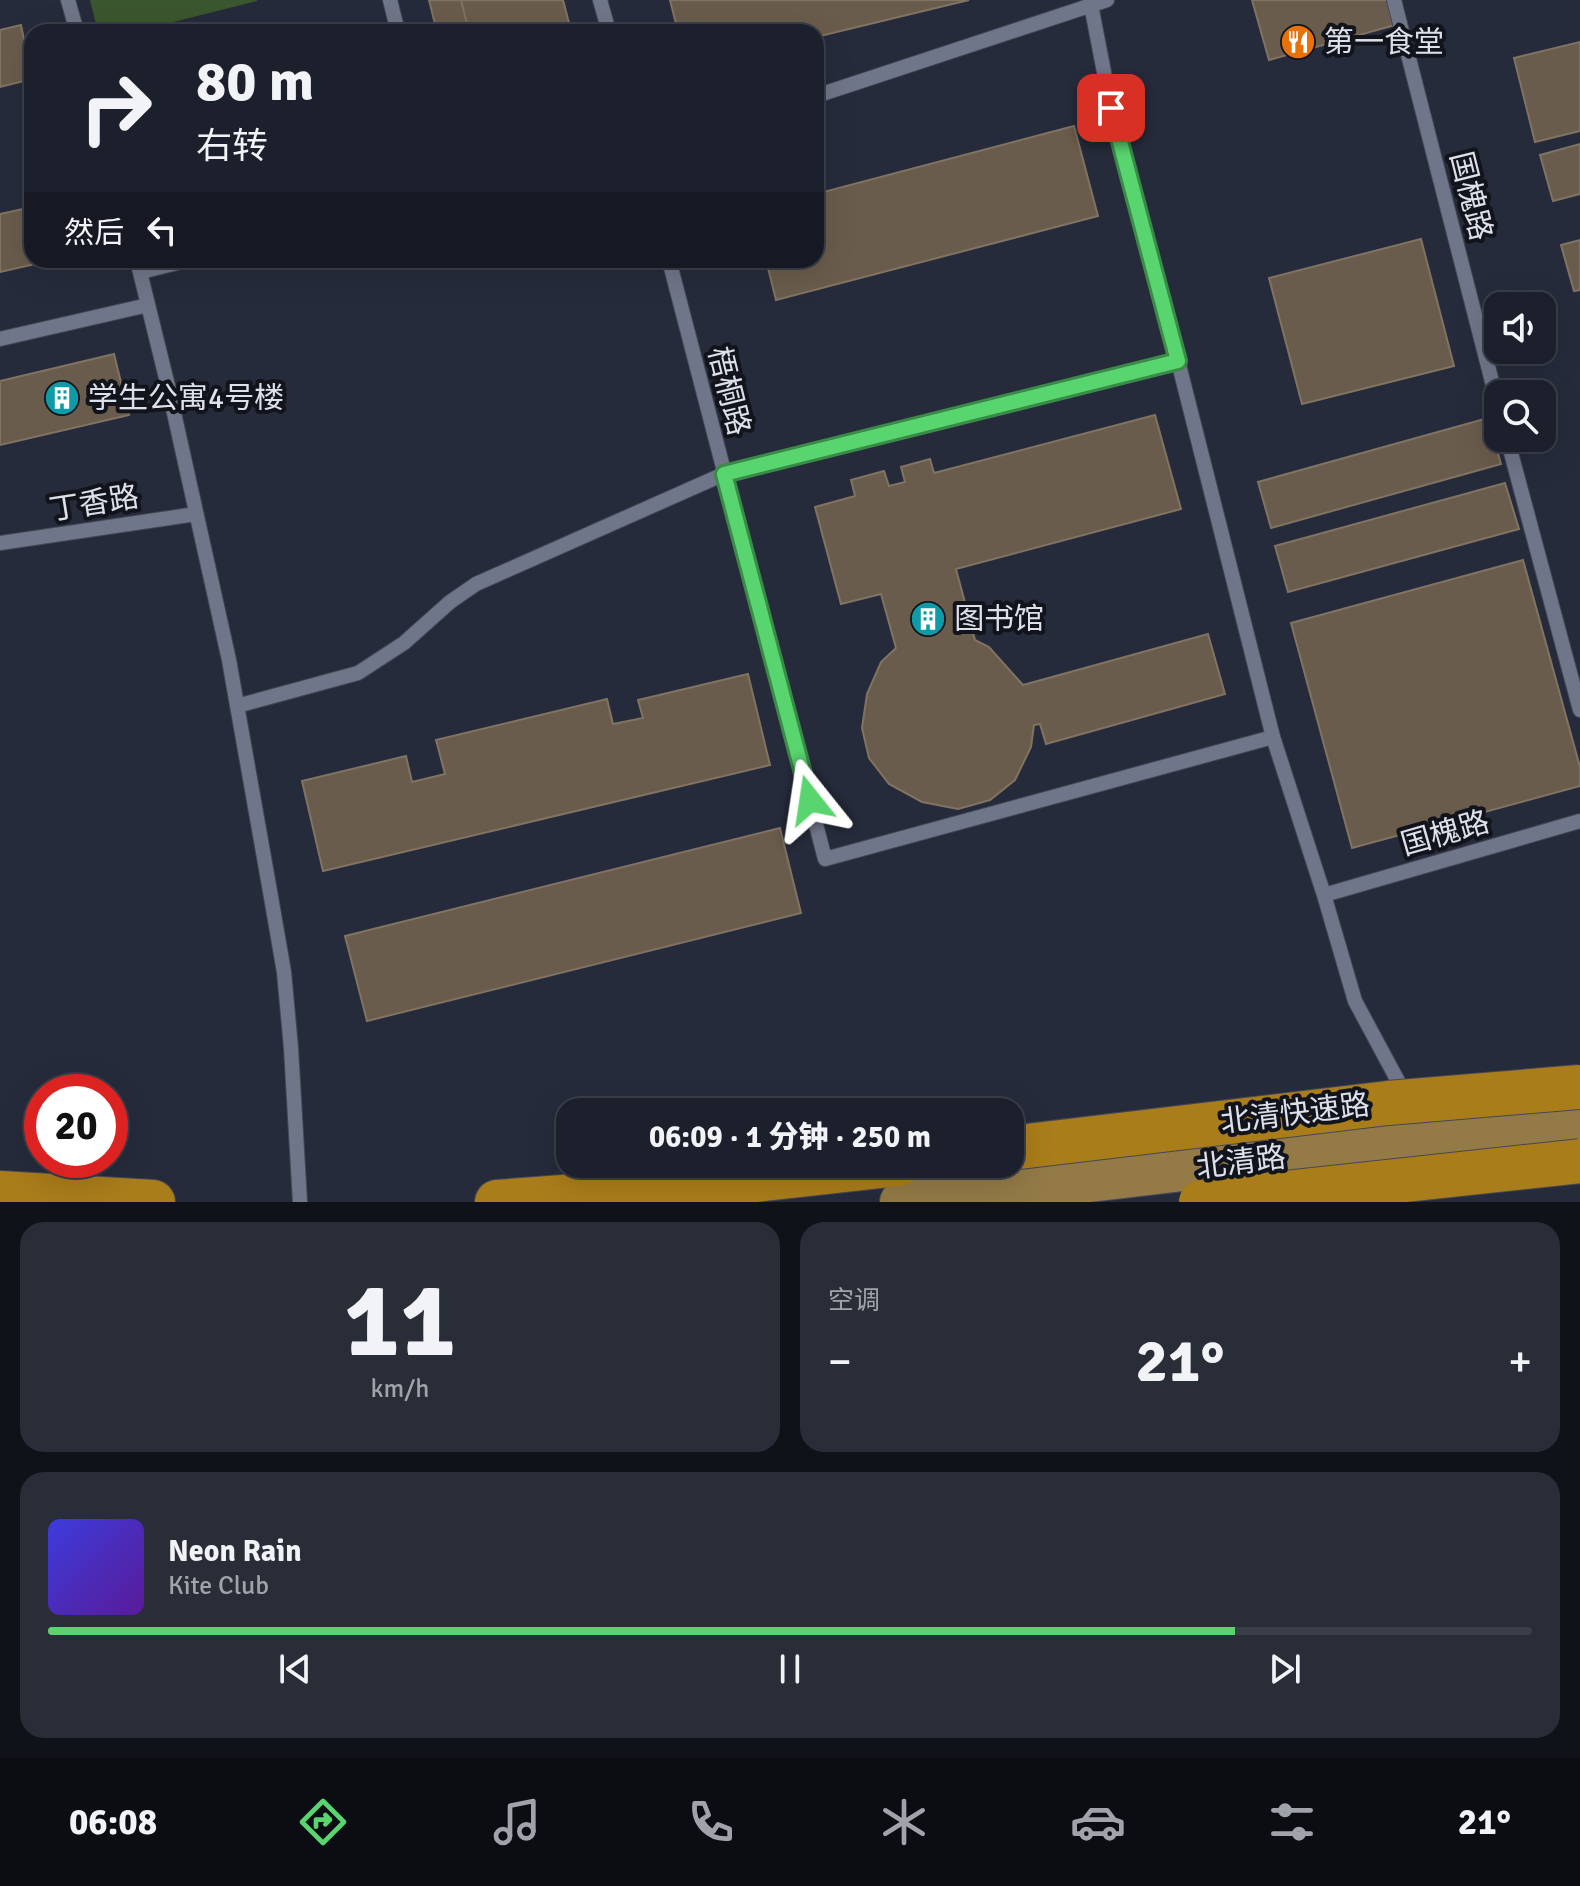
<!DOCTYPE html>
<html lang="zh">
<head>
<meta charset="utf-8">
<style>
  :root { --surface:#1c202c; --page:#292d38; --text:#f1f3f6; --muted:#a0a3a9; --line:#3a3e48; --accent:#59d56f }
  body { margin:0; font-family:Signika,"Noto Sans SC",sans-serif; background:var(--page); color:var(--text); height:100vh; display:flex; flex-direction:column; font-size:30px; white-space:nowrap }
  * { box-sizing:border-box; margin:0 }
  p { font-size:26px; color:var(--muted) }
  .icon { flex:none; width:44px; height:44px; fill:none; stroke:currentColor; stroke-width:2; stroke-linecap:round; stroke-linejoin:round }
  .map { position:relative; height:1202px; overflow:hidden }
  .side { display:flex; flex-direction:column; gap:20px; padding:20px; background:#0f1218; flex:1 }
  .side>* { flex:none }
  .hud { position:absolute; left:24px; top:24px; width:800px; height:244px; border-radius:24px; box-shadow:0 8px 32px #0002,0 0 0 2px var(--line); background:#1c202c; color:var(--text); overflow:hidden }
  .fabs { position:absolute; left:1484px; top:292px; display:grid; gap:16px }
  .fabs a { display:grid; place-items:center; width:72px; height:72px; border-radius:16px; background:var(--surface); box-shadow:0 8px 32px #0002,0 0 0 2px var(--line); font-size:40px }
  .speed { position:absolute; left:24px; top:1074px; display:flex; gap:16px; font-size:40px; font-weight:700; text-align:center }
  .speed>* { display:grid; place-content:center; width:104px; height:104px; border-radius:50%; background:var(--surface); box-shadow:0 8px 32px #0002,0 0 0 2px var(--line); line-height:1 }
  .speed .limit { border:12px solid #d22; background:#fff; color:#111 }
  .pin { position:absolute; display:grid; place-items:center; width:68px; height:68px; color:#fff; margin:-34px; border-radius:16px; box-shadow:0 4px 12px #0006 }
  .me { position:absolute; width:88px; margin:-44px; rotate:345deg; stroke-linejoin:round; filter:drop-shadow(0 0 6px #0008) }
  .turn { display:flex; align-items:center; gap:28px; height:168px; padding:0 40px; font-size:36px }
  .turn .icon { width:104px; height:104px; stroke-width:2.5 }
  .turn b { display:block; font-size:56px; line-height:68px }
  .then { display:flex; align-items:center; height:76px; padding:0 40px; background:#0003; gap:16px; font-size:30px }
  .big { font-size:60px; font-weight:800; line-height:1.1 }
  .side .card { flex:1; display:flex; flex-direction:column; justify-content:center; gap:12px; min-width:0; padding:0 28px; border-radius:24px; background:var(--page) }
  .side .dial { align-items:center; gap:0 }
  .dial b { font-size:104px; line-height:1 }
  .song { display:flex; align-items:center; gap:24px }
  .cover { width:96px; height:96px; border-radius:12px; background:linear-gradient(135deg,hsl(240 70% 55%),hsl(270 70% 35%)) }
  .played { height:8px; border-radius:4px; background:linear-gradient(90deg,var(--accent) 80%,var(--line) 80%) }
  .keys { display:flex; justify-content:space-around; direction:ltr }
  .heat { display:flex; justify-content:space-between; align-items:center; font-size:44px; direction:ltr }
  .side .tiles { flex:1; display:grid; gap:20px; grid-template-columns:1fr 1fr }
  .card:last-child { grid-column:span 2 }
  .trip { position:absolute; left:556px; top:1098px; width:468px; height:80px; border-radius:24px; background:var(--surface); box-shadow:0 8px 32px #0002,0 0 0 2px var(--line); font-weight:800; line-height:80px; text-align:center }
  .dock { display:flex; height:128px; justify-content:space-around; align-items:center; background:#0b0d12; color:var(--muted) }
  .dock .icon { width:56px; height:56px }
  .dock .active { color:var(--accent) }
  .dock b { font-size:36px; color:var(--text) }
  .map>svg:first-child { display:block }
  .green { fill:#3b572f }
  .building { fill:#6a5c4c; stroke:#817362; stroke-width:2 }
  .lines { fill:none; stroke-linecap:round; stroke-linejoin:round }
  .lane-casing { stroke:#454856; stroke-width:16 }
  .primary-casing { stroke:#454856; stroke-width:46 }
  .highway-casing { stroke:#454856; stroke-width:46 }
  .lane { stroke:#707689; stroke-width:14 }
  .primary { stroke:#937a47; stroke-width:44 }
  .highway { stroke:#aa7d1b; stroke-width:44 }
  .highway-bridge-casing { stroke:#454856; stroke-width:46; stroke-linecap:butt }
  .highway-bridge { stroke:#aa7d1b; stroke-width:44 }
  .route-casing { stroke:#3a8a48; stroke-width:20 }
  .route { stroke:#59d56f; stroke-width:14 }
  .labels { text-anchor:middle; stroke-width:8; stroke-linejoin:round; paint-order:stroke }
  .poi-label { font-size:30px; fill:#dde0eb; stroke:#12141b; text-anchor:start }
  .street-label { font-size:30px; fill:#dde0eb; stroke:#12141b }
</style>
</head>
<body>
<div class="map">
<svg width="1580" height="1202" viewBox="0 0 1580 1202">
  <rect width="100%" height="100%" fill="#262b3b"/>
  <path class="green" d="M90,0H257V1L133,32H98Z"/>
  <path class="building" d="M429,0H461L469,32H437Z
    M461,0H563L569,23L533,32H469Z
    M670,0H969L816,37V32H678Z
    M1252,0H1388L1395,25L1269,60Z
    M569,23L571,32H533Z
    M21,25L32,79L0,87V30Z
    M1580,42V131L1535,142L1514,58Z
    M1074,126L1098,216L776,300L766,260H816V194Z
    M1580,144V194L1553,201L1540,155Z
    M32,207V260H53L0,272V214Z
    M1421,239L1454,366L1302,404L1269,278Z
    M1580,240V290L1574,291L1561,245Z
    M114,354L129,415L0,445V381Z
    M1155,415L1181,509L956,569L975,640L989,647L1023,685L1208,634L1225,694L1046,744L1040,724L1034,725L1031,747L1015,780L990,800L958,809L922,802L889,784L869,758L862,728L867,694L881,662L896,648L881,594L841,604L815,507L855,496L851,480L884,471L889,486L905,482L901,467L930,459L934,473Z
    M1488,418L1501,464L1271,528L1258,482Z
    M1505,483L1519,529L1288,592L1275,546Z
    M1523,560L1580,767V786L1352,848L1291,623Z
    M748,674L770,765L323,871L302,781L406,756L412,782L445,774L436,740L607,699L613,724L643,718L638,700Z
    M780,828L801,913L367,1021L345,936Z"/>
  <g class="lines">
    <g class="lane-casing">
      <path id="lane" d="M68,0L77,32
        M390,0L398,32
        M600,0L609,32
        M1090,0L1111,108L1178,361L1273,737L1324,895L1355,1001L1406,1096
        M1394,0L1498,405
        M816,96L1107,0
        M137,260L168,386L229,660L271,897L284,972L291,1048L300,1202
        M669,260L825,859L1273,737
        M141,272L189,260
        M0,339L148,305
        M1507,438L1580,710
        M0,543L196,514
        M237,706L358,673L404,643L450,602L476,584L724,474L1178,361
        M1324,895L1580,821"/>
    </g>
    <g class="primary-casing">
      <path id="primary" d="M902,1202L1429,1140L1580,1124"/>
    </g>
    <g class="highway-casing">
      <path id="highway" d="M0,1193L153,1202
        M497,1202L683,1188L899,1164"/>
    </g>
    <use href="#lane" class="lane"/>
    <use href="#primary" class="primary"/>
    <use href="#highway" class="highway"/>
    <g class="highway-bridge-casing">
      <path id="highway-bridge" d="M1010,1148L1388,1103L1580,1087
        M1201,1202L1580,1161"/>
    </g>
    <use href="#highway-bridge" class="highway-bridge"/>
  </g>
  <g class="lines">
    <g class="route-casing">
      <path id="route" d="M810,800L724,474L1178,361L1111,108"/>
    </g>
    <use href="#route" class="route"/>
  </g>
  <defs>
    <g id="restaurant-disc" transform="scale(1.8)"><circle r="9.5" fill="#e8710a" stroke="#12141b"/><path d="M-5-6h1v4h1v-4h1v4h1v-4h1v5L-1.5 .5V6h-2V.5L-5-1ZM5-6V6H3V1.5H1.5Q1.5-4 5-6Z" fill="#fff"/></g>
    <g id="building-disc" transform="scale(1.8)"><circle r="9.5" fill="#0f9aa8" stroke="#12141b"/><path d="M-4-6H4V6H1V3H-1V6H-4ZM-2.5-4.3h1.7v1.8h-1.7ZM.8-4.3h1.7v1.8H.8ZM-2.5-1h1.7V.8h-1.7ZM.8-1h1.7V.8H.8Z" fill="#fff"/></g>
  </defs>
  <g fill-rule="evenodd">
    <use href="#restaurant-disc" x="1298" y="42"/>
    <use href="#building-disc" x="62" y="398"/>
    <use href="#building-disc" x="928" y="619"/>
  </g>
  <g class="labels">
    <g class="poi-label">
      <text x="1324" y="52">第一食堂</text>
      <text x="88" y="408">学生公寓4号楼</text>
      <text x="954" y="629">图书馆</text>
    </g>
    <g class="street-label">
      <text transform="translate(1471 196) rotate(76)" y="10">国槐路</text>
      <text transform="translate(729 391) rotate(76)" y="10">梧桐路</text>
      <text transform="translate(94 503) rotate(-9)" y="10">丁香路</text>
      <text transform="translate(1445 833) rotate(-16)" y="10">国槐路</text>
      <text transform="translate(1295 1113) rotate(-7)" y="10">北清快速路</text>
      <text transform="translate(1241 1162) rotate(-7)" y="10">北清路</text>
    </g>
  </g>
</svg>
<div class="fabs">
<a><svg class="icon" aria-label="sound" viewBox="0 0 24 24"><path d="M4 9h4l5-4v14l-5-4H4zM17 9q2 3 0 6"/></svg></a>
<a><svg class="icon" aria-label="search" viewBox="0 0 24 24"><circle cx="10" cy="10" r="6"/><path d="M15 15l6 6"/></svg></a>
</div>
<div class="speed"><div class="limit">20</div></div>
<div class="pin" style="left:1111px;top:108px;background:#d93025"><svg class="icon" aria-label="arrive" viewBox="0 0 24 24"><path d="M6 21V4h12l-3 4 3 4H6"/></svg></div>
<svg class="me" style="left:810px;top:800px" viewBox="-20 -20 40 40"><path d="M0-17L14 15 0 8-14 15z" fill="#59d56f" stroke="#fff" stroke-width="4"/></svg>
<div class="trip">06:09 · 1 分钟 · 250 m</div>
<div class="hud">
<div class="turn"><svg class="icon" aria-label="right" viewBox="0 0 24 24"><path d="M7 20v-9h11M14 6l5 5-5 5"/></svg><div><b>80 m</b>右转</div></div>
<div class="then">然后<svg class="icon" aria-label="left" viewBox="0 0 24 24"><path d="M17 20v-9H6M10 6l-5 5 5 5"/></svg></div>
</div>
</div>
<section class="side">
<div class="tiles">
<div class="card dial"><b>11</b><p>km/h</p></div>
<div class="card"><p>空调</p>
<div class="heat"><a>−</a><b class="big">21°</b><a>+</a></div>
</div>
<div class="card">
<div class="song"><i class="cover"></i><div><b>Neon Rain</b><p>Kite Club</p></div></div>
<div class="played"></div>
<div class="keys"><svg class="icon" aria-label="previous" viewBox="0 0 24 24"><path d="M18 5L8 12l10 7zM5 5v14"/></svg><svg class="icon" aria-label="pause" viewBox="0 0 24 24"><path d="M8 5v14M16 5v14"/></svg><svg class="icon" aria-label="next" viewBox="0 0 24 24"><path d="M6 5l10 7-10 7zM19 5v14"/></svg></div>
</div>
</div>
</section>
<nav class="dock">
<b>06:08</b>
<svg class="icon active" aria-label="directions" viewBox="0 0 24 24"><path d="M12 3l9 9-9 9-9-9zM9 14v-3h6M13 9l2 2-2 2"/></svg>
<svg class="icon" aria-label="music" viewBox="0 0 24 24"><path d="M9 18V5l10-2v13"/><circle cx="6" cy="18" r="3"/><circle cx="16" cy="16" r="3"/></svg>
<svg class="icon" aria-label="phone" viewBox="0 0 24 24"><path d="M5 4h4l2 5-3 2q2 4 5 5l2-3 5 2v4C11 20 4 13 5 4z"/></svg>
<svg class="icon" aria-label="climate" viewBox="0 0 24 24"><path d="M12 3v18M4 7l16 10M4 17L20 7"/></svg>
<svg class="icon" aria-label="car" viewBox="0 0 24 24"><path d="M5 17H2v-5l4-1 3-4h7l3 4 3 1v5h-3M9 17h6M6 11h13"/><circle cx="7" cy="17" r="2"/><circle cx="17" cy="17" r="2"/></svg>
<svg class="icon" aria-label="filters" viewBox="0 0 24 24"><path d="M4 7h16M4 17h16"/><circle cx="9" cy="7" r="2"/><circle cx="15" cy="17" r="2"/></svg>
<b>21°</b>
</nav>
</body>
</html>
